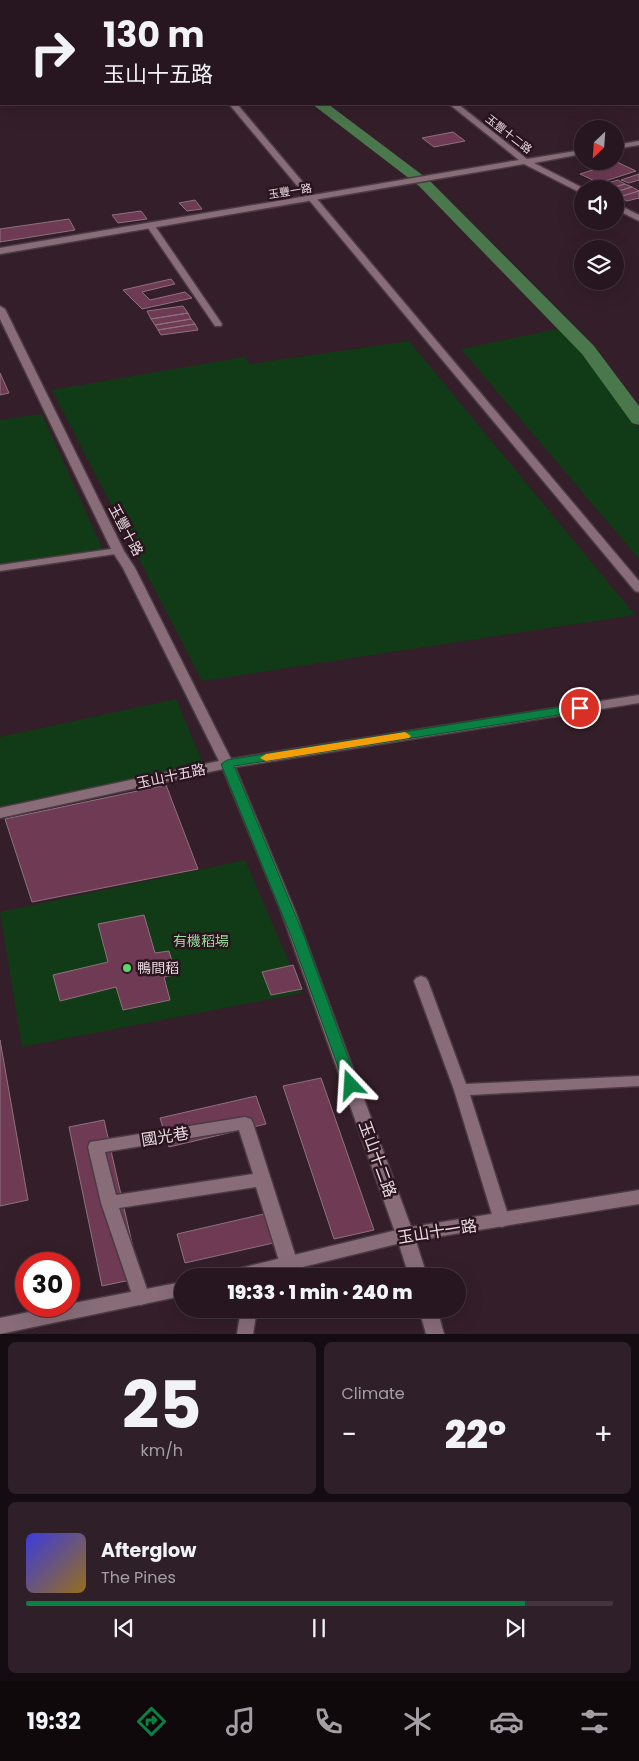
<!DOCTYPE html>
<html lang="en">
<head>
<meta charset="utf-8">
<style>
  :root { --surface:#27161f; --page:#2f1f28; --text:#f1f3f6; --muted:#a49fa4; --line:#43353d; --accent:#0b8043 }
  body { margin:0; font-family:Poppins,"Noto Sans TC",sans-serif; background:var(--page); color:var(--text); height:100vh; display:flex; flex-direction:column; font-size:19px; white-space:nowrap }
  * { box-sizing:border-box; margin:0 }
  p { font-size:16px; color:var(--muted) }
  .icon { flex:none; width:28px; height:28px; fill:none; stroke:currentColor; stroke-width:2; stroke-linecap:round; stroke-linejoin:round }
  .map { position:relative; height:1334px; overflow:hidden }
  .side { display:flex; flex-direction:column; gap:8px; padding:8px; background:#150c11; flex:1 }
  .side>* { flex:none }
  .top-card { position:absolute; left:0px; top:0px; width:640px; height:105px; box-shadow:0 5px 20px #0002,0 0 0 1px var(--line); background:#27161f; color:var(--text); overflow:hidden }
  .needle { width:32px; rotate:205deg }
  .fabs { position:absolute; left:574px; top:120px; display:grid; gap:10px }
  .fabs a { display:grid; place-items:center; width:50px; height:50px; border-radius:50%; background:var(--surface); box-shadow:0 5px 20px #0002,0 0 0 1px var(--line); font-size:25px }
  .speed { position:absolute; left:15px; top:1252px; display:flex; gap:10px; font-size:25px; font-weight:700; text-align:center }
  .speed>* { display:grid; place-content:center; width:65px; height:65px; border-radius:50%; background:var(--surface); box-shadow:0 5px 20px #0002,0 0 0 1px var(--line); line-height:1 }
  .speed .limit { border:8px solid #d22; background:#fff; color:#111 }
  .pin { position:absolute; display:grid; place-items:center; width:42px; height:42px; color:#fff; margin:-21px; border:2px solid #fff; border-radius:50%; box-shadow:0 1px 5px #0007 }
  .me { position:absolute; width:55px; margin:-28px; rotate:340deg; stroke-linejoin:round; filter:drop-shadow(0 0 4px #0008) }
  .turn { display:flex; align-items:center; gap:18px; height:105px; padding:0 20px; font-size:22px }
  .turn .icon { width:65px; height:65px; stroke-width:2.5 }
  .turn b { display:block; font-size:35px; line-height:42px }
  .big { font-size:38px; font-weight:800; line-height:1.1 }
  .side .card { flex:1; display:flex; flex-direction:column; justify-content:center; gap:8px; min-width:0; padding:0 18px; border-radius:8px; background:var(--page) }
  .side .dial { align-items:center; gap:0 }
  .dial b { font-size:65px; line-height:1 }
  .song { display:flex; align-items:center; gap:15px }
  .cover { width:60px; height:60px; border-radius:8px; background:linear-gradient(135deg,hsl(240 70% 55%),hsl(40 70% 35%)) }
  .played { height:5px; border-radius:2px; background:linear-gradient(90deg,var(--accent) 85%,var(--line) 85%) }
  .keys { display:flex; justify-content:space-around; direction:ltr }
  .heat { display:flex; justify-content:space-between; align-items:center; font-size:28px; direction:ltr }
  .side .tiles { flex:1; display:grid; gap:8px; grid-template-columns:1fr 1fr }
  .card:last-child { grid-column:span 2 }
  .trip { position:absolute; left:174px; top:1268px; width:292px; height:50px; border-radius:25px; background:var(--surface); box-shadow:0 5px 20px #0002,0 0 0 1px var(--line); font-weight:800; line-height:50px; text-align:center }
  .tab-bar { display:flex; height:80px; justify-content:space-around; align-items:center; background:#10090c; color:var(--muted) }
  .tab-bar .icon { width:35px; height:35px }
  .tab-bar .on { color:var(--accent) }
  .tab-bar b { font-size:22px; color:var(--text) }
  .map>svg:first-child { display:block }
  .green { fill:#113b16 }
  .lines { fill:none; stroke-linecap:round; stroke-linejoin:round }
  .canal { fill:#4b774d; fill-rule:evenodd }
  .building { fill:#6e3a54; stroke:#8d727e }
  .lane-casing { stroke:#4c3a43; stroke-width:3 }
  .street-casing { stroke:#4c3a43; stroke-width:3 }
  .secondary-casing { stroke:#4c3a43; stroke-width:3 }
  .lane { fill:#886d79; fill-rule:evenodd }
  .street { fill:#886d79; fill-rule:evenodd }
  .secondary { fill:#886d79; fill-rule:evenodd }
  .rail-casing { stroke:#a18e97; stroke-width:4 }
  .rail { stroke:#2a151f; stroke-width:2.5; stroke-dasharray:7; stroke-linecap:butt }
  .route { fill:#0b8043; stroke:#07532c }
  .slow { fill:#f59e0b }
  .poi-dot { fill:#5ed56c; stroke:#2a151f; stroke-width:2 }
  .labels { text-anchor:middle; stroke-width:5; stroke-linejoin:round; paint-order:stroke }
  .far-street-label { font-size:11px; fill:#e9d9e0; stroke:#2a151f }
  .street-label { font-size:14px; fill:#e9d9e0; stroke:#2a151f }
  .park-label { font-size:14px; fill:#99dc9c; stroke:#2a151f }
  .poi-label { font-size:14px; fill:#e9d9e0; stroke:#2a151f; text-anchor:start }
  .near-street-label { font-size:16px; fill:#e9d9e0; stroke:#2a151f }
</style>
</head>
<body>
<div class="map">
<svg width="639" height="1334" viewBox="0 0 639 1334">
  <rect width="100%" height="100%" fill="#341e29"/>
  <path class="green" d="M562,328L585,354L639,429V559L461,349Z
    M409,341L635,615L202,681L52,390L244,357L250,364Z
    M42,414L103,550L0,571V420Z
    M176,699L204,766L0,810V737Z
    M245,860L302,993L22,1047L0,912Z"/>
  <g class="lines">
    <path class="canal" d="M150,0H166V1H151Z
      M312,104H328L429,180L594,346L639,406V425L632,423L582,354L419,186Z"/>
  </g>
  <path class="building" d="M453,132L465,141L434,147L422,138Z
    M617,162L636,171L599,183L580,174Z
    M639,174V180L629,183L621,180Z
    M618,180L625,184L608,189L598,186Z
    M625,184L632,187L615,192V189H608Z
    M632,187L639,191L619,197L615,195V192Z
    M639,191V198L627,201L619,197Z
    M195,200L202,209L187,211L179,203Z
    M141,211L147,219L118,223L112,215Z
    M69,219L75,230L0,242V229Z
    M171,279L175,284L142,292L150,300L185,292L192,298L142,309L123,290Z
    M183,306L188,313L151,319L147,311Z
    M188,313L191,319L155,325L151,319Z
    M191,319L195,324L158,330L155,325Z
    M195,324L198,330L161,335L158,330Z
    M0,373L9,393L0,395Z
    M166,785L198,869L32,902L5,819Z
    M144,915L155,953L169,951L176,975L164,977L170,1000L123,1010L116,987L60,1001L53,975L108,962L98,924Z
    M293,965L302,989L271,995L262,972Z
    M0,1040L28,1200L0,1206Z
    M321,1078L374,1230L334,1239L283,1086Z
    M256,1096L266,1124L169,1147L160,1118Z
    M104,1120L140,1278L102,1286L69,1127Z
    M281,1210L291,1239L185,1263L177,1234Z"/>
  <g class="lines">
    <g class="lane-casing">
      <path id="lane" d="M147,223H153L222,324L221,326H215L146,225Z
        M118,548L123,551L122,553L0,571V565Z
        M421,976L426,978L428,981L466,1084L639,1076V1086L470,1095L510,1221L507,1225L502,1227L497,1225L494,1221L454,1090L414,981L416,978Z
        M241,1309H257L253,1334H237Z"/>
    </g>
    <g class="street-casing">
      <path id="street" d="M317,0H325L326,1H318Z
        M449,104H458L527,159L582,150V154L534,163L585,189H582V192H579L524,164L0,254V248L519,160Z
        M639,141V145L615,149V145Z
        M615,203L639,215V221L615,209Z
        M0,306L5,309L124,551L135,568L231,759L639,695V703L235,767L295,911L414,1235L427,1276H409L396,1235L281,911L223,769L0,818V808L219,761L123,568L112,551L0,319Z
        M245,1117L251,1119L253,1123L298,1264L295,1269L289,1271L283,1269L280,1264L256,1187L119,1208L150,1298L147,1303L141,1305L135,1303L101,1203L88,1147L90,1142ZM239,1130L253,1174L116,1195L105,1152Z
        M419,1309H437L444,1334H426Z"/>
    </g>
    <g class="secondary-casing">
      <path id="secondary" d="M142,0H150L151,1H143Z
        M229,104H237L639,581V592L635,591Z
        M639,1190V1204L405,1242L266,1276H228L231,1271L237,1269L405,1228Z
        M182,1282V1296L0,1334V1318L58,1306H69V1304Z"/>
    </g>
    <use href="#lane" class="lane"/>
    <use href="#street" class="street"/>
    <use href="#secondary" class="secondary"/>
    <g class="rail-casing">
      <path id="rail" d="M0,1L2,0
        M10,1L13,0"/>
    </g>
    <use href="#rail" class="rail"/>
  </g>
  <path class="route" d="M580,704L586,708L584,711L234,766L304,936L358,1085L356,1089L351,1091L346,1089L291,936L221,764L227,760Z"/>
  <path class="slow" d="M405,732L411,736L409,738L266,761L260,758L266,754Z"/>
  <circle class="poi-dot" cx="127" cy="968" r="5"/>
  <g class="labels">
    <g class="far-street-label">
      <text transform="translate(509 134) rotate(38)" y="4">玉豐十二路</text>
      <text transform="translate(290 191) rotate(-9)" y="4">玉豐一路</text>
    </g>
    <g class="street-label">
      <text transform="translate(126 530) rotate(62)" y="5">玉豐十路</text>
      <text transform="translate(171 776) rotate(-12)" y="5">玉山十五路</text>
    </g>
    <g class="park-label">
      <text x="201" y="946">有機稻場</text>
    </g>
    <g class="poi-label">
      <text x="137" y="973">鴨間稻</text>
    </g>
    <g class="near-street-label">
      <text transform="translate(165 1136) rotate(-9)" y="6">國光巷</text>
      <text transform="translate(378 1159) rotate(70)" y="6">玉山十二路</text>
      <text transform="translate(437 1231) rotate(-9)" y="6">玉山十一路</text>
    </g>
  </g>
</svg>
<div class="fabs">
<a><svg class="needle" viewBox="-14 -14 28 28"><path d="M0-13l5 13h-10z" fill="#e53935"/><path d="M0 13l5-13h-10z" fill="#a49fa4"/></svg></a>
<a><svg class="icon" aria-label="sound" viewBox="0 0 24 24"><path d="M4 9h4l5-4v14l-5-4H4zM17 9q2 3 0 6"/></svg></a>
<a><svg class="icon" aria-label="layers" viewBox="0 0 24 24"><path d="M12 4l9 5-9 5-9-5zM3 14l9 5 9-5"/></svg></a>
</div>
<div class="speed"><div class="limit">30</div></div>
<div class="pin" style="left:580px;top:708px;background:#d93025"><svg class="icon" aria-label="arrive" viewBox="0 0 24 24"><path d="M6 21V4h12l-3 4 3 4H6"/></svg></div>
<svg class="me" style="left:351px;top:1085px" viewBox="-20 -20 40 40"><path d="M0-17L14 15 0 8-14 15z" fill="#0b8043" stroke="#fff" stroke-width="4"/></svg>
<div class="trip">19:33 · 1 min · 240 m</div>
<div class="top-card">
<div class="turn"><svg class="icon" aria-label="right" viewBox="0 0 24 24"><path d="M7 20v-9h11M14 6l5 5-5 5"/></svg><div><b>130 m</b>玉山十五路</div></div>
</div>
</div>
<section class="side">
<div class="tiles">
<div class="card dial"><b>25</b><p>km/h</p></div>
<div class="card"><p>Climate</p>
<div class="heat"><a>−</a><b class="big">22°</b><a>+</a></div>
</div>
<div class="card">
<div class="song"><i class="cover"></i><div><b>Afterglow</b><p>The Pines</p></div></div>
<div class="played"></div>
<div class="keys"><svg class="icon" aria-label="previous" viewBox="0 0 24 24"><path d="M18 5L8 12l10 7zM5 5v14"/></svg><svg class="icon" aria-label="pause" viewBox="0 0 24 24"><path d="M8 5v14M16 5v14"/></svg><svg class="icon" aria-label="next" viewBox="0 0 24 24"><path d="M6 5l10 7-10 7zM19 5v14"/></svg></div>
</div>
</div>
</section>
<nav class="tab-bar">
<b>19:32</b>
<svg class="icon on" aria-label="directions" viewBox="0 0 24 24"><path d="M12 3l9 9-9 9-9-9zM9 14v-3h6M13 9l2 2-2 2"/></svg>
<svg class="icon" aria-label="music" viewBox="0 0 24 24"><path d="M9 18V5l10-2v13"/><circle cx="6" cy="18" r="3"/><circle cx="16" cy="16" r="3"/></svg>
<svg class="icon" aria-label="phone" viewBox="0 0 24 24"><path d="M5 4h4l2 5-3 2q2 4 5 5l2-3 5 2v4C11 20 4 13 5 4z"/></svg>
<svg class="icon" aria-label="climate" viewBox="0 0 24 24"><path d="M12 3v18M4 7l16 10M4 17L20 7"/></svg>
<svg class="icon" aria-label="car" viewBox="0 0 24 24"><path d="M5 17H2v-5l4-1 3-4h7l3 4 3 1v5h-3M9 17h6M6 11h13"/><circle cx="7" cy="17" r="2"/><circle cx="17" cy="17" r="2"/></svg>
<svg class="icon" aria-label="filters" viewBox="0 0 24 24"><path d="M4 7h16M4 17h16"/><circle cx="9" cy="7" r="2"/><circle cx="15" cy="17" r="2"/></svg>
</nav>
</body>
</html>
